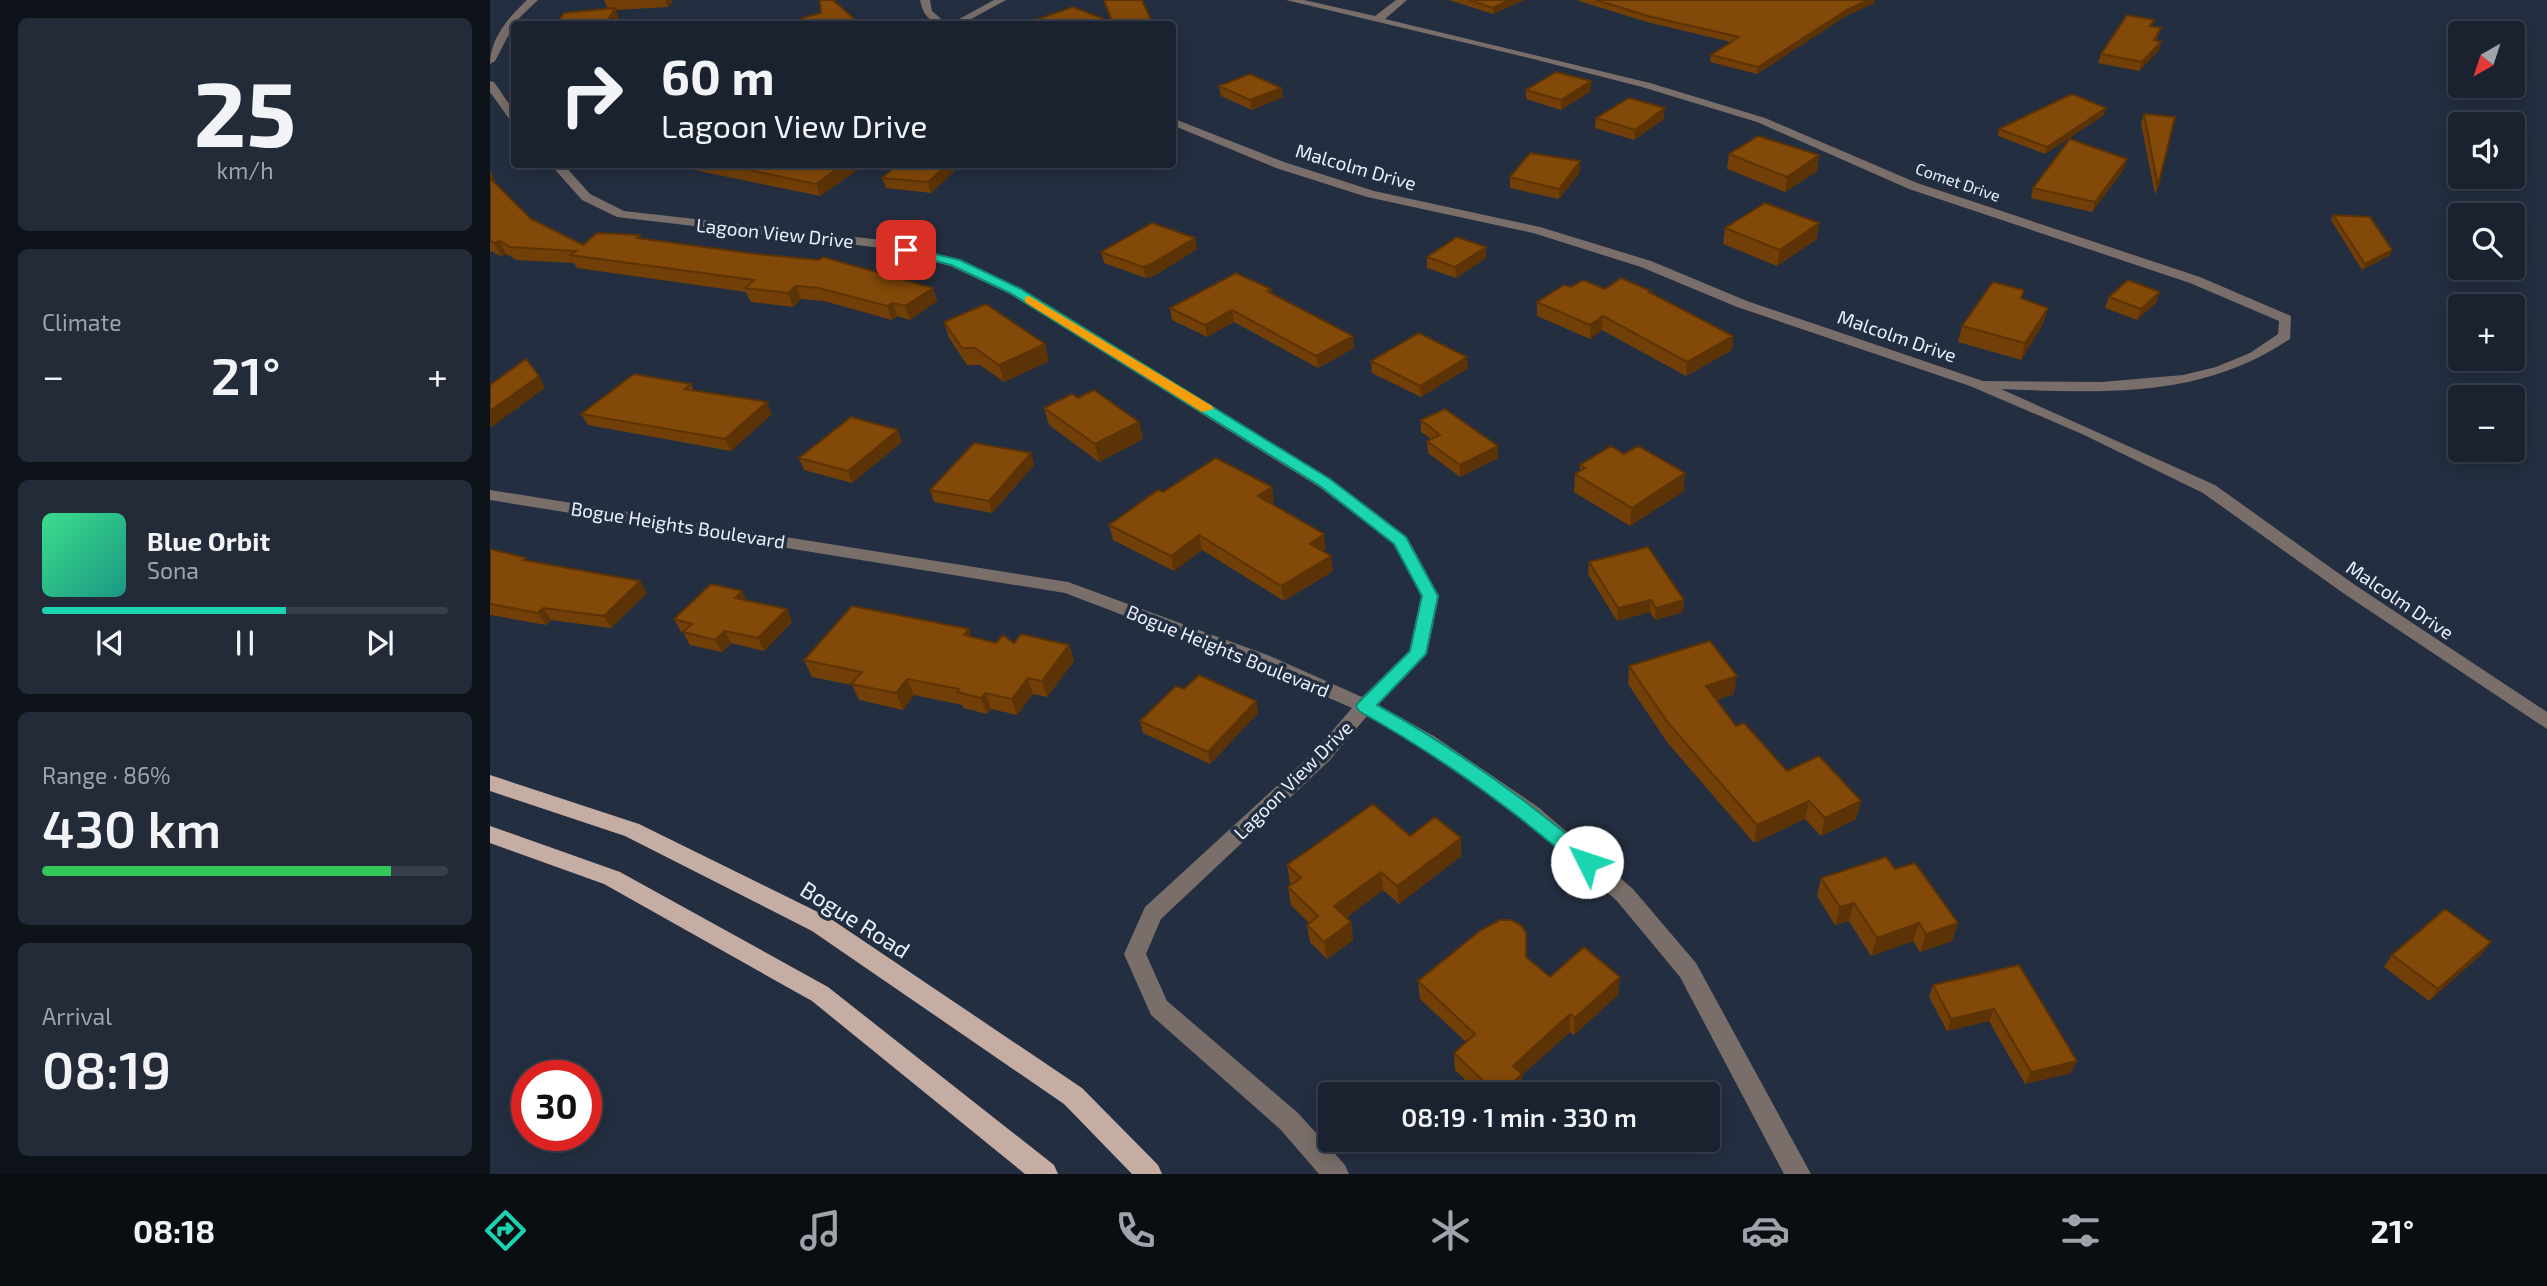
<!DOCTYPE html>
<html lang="en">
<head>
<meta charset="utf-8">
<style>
  :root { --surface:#1a2230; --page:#232a38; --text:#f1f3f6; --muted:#9fa4ab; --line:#383f4c; --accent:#1bd5b1 }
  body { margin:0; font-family:"Exo 2",sans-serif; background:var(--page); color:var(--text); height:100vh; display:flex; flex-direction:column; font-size:26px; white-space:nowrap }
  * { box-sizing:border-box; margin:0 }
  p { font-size:23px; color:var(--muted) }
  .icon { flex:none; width:38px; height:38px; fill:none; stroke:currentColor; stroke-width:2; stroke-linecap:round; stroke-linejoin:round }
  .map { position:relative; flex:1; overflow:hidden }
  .sheet { display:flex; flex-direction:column; gap:18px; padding:18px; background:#0e131a; width:490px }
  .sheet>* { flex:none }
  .top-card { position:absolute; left:21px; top:21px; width:665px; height:147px; border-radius:7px; box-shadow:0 4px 18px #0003,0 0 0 2px var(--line); background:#1a2230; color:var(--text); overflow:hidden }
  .needle { width:46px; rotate:219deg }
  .buttons { position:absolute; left:1958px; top:21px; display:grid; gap:14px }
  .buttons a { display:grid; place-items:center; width:77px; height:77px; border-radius:7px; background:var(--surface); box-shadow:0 4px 18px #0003,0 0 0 2px var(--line); font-size:35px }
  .speed { position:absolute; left:21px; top:1060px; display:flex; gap:14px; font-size:35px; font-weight:700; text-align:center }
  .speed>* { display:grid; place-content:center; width:91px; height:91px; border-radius:50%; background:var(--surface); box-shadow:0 4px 18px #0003,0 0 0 2px var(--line); line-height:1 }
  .speed .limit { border:10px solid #d22; background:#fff; color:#111 }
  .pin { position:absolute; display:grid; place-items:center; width:60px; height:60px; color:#fff; margin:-30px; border-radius:14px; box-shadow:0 4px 10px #0006 }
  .me { position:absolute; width:77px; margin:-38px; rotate:311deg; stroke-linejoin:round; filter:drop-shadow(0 0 5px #0008) }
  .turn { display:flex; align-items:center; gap:24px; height:147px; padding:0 35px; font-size:32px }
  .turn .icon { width:91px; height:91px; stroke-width:2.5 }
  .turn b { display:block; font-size:49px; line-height:60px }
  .big { font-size:52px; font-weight:600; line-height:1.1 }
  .sheet .tile { flex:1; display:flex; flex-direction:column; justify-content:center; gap:10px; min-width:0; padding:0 24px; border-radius:10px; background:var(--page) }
  .sheet .dial { align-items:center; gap:0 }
  .dial b { font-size:91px; line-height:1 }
  .song { display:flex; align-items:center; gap:21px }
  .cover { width:84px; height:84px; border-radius:10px; background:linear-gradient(135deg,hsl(150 70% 55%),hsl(170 70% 35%)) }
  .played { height:7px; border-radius:4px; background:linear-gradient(90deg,var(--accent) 60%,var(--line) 60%) }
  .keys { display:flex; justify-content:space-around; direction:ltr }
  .heat { display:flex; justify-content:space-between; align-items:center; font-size:38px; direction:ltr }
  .charge { height:10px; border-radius:5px; background:linear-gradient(90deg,#34c759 86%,var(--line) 0) }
  .trip { position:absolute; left:828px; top:1082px; width:402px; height:70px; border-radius:7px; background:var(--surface); box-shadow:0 4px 18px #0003,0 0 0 2px var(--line); font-weight:600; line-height:70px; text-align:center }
  .dock { display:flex; height:112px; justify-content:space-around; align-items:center; background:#0a0e13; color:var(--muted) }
  .dock .icon { width:49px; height:49px }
  .dock .selected { color:var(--accent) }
  .dock b { font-size:32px; color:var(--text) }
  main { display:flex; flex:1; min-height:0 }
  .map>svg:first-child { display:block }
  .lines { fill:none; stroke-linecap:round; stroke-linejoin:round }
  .minor { fill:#796e69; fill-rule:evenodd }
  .primary { fill:#c5ada3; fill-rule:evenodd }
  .wall { fill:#713f07 }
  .shaded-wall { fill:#5c3306 }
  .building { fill:#834908; stroke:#5c3306; stroke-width:2 }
  .route { fill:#1bd5b1; stroke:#128a73; stroke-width:2 }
  .slow { fill:#f59e0b }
  .labels { text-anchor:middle; stroke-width:7; stroke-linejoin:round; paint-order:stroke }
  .far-street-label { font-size:16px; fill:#e9f0fc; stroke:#232e40 }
  .street-label { font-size:19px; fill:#e9f0fc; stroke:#232e40 }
  .near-street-label { font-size:23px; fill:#e9f0fc; stroke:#232e40 }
</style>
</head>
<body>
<main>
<section class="sheet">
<div class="tile dial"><b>25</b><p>km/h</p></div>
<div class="tile"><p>Climate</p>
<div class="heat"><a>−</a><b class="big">21°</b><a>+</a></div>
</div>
<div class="tile">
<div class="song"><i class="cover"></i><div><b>Blue Orbit</b><p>Sona</p></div></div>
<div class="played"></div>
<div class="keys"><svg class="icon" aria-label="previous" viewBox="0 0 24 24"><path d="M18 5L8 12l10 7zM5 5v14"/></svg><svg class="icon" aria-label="pause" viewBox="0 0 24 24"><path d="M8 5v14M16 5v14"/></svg><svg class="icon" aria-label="next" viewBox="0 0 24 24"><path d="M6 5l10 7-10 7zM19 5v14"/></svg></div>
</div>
<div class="tile"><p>Range · 86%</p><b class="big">430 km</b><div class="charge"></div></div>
<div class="tile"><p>Arrival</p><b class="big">08:19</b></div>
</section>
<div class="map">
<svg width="2057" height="1174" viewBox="0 0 2057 1174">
  <rect width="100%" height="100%" fill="#232e40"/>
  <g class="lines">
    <path class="minor" d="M37,0H48L26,21L5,61L0,64C0,38 19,17 37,0Z
      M430,0H440L442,11L457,24C440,24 433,15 430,0Z
      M504,0H516L472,24H460Z
      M796,0H814L885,16L906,0H917L895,19L1160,83L1275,118L1427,183L1710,277L1801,316L1800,339C1712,399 1614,393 1511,389L1725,485L1865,585L2057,712V729L1853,593L1713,493L1592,434L1480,386L1247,307L1151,267L1043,233L877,197L786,168L682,125V118L794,162L884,191L1050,227L1161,261L1257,301L1493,381L1612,382L1693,375L1726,367L1760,353L1788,334L1789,321L1700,283L1419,189L1267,122L1152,87L1043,59Z
      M0,81L4,82L24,111V121L20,120L0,92Z
      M60,164H73L100,194L134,211L392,240L470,260L530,288L841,479L917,537L949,596L937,654L888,705L944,736L1048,807L1143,889L1206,963L1321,1174H1294L1190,977L1127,901L1034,819L930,746L877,716L839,761L671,919L656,954L677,1001L808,1113L855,1165L859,1174H829L790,1129L661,1015L634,954L655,907L825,751L862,708L766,666L575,593L0,500V490L578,582L780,656L872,697L919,652L931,596L904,544L829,487L520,294L460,266L392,248L127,217L92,200Z"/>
    <path class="primary" d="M0,775L149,824L338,917L592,1088L668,1165L672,1174H642L574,1104L322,931L135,836L0,791Z
      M0,826L130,872L338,987L564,1165L568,1174H535L322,1001L114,884L0,843Z"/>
  </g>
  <path class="wall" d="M114,0H183L178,7L125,10L129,19L118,9Z
    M613,0H652L661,24H549L548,19L621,21Z
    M959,0H1034L1003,14Z
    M1086,0H1385L1384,3L1356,16L1267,74L1220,62L1221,55L1241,42L1157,22Z
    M1662,27L1671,28L1666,41L1671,42L1669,50L1649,71L1608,63L1611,54Z
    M729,86L791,88L793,97L762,110L731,96Z
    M1036,90L1101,91L1071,110L1036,99Z
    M1654,114L1668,186L1665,195L1651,123Z
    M1614,115L1555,154L1508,136L1509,129Z
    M1106,118L1174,119L1144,140L1105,128Z
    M1239,154L1329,155L1327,171L1295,192L1237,169Z
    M187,164H369L370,168L330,196L190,167Z
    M472,164L441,193L396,188L392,178Z
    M1634,169L1602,212L1541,198L1543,188Z
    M0,171L6,183L5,184L41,219L93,245L152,239L443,288L447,301L420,320L407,316L402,320L334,301L311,299L303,307L261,302L256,292L87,268L84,263L27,260L16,254L11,256L0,251Z
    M1090,172L1069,199L1020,188V177Z
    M1843,215L1900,255L1872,270L1841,220Z
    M1329,223L1327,239L1287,266L1233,244L1235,228Z
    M707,249L664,276L656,278L614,263L611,252Z
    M937,257L996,258L966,278L937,268Z
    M1081,287L1115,289L1161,294L1243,336L1242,350L1196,376L1112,330L1100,339L1047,316V302Z
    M781,289V294L864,348L828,368L744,322L717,337L682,320L680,308Z
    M1534,290L1532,298L1558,308L1553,324L1531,360L1468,342L1472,326Z
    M1619,297L1666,303L1647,320L1615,308Z
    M454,322L559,361L514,382L490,365H477L459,338Z
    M881,361L978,368L931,397L882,373Z
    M201,384L203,390L282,414L241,451L98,425L91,414Z
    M554,408L649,422L653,439L609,462L559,425Z
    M931,420L1008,446V458L970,477L938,453L937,441L941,439L931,432Z
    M412,442L362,483L314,470L309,458Z
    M541,453L544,465L502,513L444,502L440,490Z
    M1090,465L1194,491L1140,526L1084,492L1085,474L1090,471Z
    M782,487L784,502L781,504L836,549L833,551L841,556L843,571L794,601L712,550L684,571L623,540L619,525L673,492Z
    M0,549L38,561L157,593L121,628L61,620L56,625L0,615Z
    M1099,562L1193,612L1165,620L1160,612L1127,621L1098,574Z
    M252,591L256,601L297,609L302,622L274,651L241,643L232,652L200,645L193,632H191L184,619Z
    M481,637L506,643L579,645L584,661L557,697L543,694L527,715L501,709L497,714L473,708L472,705L424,695L413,710L369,700L362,685L322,677L314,660Z
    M1139,666L1244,694L1227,700L1246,726L1297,771L1371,801L1366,819L1331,836L1315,819L1264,843L1177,742L1138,684Z
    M694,689L766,701L768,713L720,764L653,733L650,721Z
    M920,836L971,856L909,904L893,890L856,918L861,922L863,940L837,959L820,942L817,925L819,923L801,905L798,887L802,885L800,883L797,865Z
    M1405,869L1468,923L1462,941L1430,952L1423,941L1381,956L1359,921L1345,925L1327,896L1331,878Z
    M1992,954L1939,1001L1894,967L1902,955Z
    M1036,957L1060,977H1130L1128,995L1084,1035L1080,1032L1032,1075V1091L1029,1094H990L965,1070L964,1053L976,1042L930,999L928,981Z
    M1529,965L1581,1073L1535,1084L1499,1021L1457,1031L1439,997L1443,985Z"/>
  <path class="shaded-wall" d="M175,0H183L178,7Z
    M1020,0H1034L1003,14V8Z
    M1378,0H1385L1384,3L1356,16L1267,74L1268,67L1357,10Z
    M125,8L129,19L126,24H116Z
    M661,20V24H649Z
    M1671,42L1669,50L1649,71L1652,62Z
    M1101,81V91L1071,110V100Z
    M791,88L793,97L762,110L760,100Z
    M1175,108L1174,119L1144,140L1145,130Z
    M1616,108L1614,115L1555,154L1557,147Z
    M1329,155L1327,171L1295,192L1297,177Z
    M1637,159L1634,169L1602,212L1605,202Z
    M1090,161V172L1069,199V189Z
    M354,164H369L370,168L330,196L326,184Z
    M458,164H472L441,193L438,182Z
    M0,171L6,183L0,185Z
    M1329,223L1327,239L1287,266L1290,250Z
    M705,238L707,249L664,276L656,278L653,267Z
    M10,241L16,254L11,256L4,243Z
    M996,247V258L966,278L965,267Z
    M1902,250L1900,255L1872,270L1875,264Z
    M306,286L311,299L303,307L298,293Z
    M443,288L447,301L420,320L415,306Z
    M1670,292L1666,303L1647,320L1651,309Z
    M403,303L407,316L402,320L397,306Z
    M1558,308L1553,324L1531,360L1535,343Z
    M742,310L744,322L717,337L715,325Z
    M1113,316L1112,330L1100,339V325Z
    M863,336L864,348L828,368L826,356Z
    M1243,336L1242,350L1196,376L1197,362Z
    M555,344L559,361L514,382L509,365Z
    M977,357L978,368L931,397L930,386Z
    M49,376L55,388L0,428V411Z
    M277,402L282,414L241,451L235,439Z
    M649,422L653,439L609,462L605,444Z
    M408,430L412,442L362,483L358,471Z
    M1008,446V458L970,477V465Z
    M541,453L544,465L502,513L499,501Z
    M1195,473L1194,491L1140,526L1142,508Z
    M782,487L784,502L771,511L768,496Z
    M834,534L836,549L822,559L820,544Z
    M709,535L712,550L684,571L681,556Z
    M841,556L843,571L794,601L791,586Z
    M150,581L157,593L121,628L114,616Z
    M252,591L258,603L245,598Z
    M1161,600L1160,612L1127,621L1128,608Z
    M1194,600L1193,612L1165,620L1166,608Z
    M53,608L61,620L56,625L48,613Z
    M297,609L302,622L274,651L268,638Z
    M479,629L484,645L474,635Z
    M235,631L241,643L232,652L225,640Z
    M579,645L584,661L557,697L552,681Z
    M1247,676L1244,694L1214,704L1216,686Z
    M538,678L543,694L527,715L522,699Z
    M417,679L424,695L413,710L406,693Z
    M495,693L501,709L497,714L491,698Z
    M766,701L768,713L720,764L718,752Z
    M1319,801L1315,819L1264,843L1267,825Z
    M1371,801L1366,819L1331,836L1335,818Z
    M971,838V856L909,904L907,886Z
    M891,872L893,890L847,924L844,906Z
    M1364,903L1359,921L1345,925L1350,907Z
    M861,922L863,940L837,959L834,942Z
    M1429,923L1423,941L1381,956L1387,938Z
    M1468,923L1462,941L1430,952L1436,934Z
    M2001,942L1992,954L1939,1001L1948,989Z
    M1130,977L1128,995L1084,1035L1085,1018Z
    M1504,1009L1499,1021L1457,1031L1461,1019Z
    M1080,1014V1032L1032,1075V1091L1029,1094H1011L1023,1066Z
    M1587,1061L1581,1073L1535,1084L1541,1072Z"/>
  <path class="building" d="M330,0H343L370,24H373H320L312,18L331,13Z
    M614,0H652L661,20L649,24H651H564L548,19L583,7L622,22Z
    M979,0H1020L1003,8Z
    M1106,0H1378L1357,10L1268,67L1221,55L1249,37L1158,16Z
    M125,8L116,24H67L74,13Z
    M1637,15L1664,20L1660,26L1671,28L1664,40L1671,42L1652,62L1611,54Z
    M1066,72L1101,81L1071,100L1036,90Z
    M760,74L791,88L760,100L729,86Z
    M1582,94L1616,108L1557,147L1509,129Z
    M1139,98L1175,108L1145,130L1106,118Z
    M1654,114L1685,117L1668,186Z
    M1268,136L1329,155L1297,177L1239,154Z
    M1580,139L1637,159L1605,202L1543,188Z
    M1040,153L1090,161L1069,189L1020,177Z
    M230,164H354L326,184Z
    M409,164H458L438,182L392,178Z
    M0,178L41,219L93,245L107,233L150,235L147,238L266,254L329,260L333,257L443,288L415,306L403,303L397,306L329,288L306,286L298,293L255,288L264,280L80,255L86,251L20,247L10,241L4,243L0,241Z
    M1275,203L1329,223L1290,250L1235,228Z
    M1843,215L1880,217L1902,250L1875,264Z
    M662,223L705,238L661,264L653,267L611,252Z
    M967,237L996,247L965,267L937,257Z
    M746,273L781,289L777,291L863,336L826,356L742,310L715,325L680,308Z
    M1131,278L1161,291L1159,292L1243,336L1197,362L1113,316L1100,325L1047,302L1074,285L1081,287L1093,280L1115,289Z
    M1638,280L1670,292L1651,309L1619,297Z
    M1503,282L1534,290L1531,298L1558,308L1535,343L1472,326Z
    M496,304L555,344L509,365L485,348H472L454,322Z
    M929,333L977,357L930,386L881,361Z
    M36,359L49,376L0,411V385Z
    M144,374L201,384L195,389L277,402L235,439L91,414Z
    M604,390L649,422L605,444L554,408L582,394L588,398Z
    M955,409L1008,446L970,465L937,441L950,435L931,420Z
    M361,417L408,430L358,471L309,458Z
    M484,443L541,453L499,501L440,490Z
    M1121,446L1134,454L1148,446L1195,473L1142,508L1085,474L1095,468L1090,465Z
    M726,458L782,487L768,496L834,534L820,544L841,556L791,586L709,535L681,556L619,525L668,490L673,492Z
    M1158,547L1194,600L1166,608L1161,600L1128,608L1099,562Z
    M0,549L36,558L33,560L150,581L114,616L53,608L48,613L0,604Z
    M221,584L252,591L245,598L297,609L268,638L235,631L225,640L193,632L202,624L184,619Z
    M362,606L479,629L474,635L506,643L513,635L524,643L531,634L579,645L552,681L538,678L522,699L495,693L491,698L467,692L469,689L417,679L406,693L361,684L372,672L314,660Z
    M1220,641L1247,676L1216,686L1246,726L1254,723L1297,771L1329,756L1371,801L1335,818L1319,801L1267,825L1179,724L1139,666Z
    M709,675L766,701L718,752L650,721L686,686L694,689Z
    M883,804L920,836L945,817L971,838L907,886L891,872L844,906L861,922L834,942L817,925L828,916L798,887L811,878L797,865Z
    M1396,857L1405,869L1425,863L1468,923L1436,934L1429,923L1387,938L1364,903L1350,907L1331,878Z
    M1955,909L2001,942L1948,989L1902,955Z
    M1010,920H1021L1031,925L1036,933V957L1060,977L1094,947L1130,977L1085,1018L1080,1014L1023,1066L1032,1074L1011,1094H1007L964,1053L985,1034L928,981L991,930Z
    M1529,965L1587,1061L1541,1072L1504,1009L1461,1019L1443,985Z"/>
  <path class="route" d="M416,247L470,260L529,288L840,479L916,537L948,596L936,654L887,705C965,748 1036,799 1104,857L1107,862L1104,868H1090C1021,807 949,756 869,711L866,706L869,702L920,651L932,596L904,544L830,486L520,293L461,265L412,253L411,250Z"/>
  <path class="slow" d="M539,296L722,406L724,409L712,412L535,302V297Z"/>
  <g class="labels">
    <g class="far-street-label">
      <text transform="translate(1468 182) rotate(19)" y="6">Comet Drive</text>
    </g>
    <g class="street-label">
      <text transform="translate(866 167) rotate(16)" y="7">Malcolm Drive</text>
      <text transform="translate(285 233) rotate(6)" y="7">Lagoon View Drive</text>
      <text transform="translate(1407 336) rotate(19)" y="7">Malcolm Drive</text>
      <text transform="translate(188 525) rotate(9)" y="7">Bogue Heights Boulevard</text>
      <text transform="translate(1910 600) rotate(34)" y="7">Malcolm Drive</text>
      <text transform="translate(738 651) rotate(22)" y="7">Bogue Heights Boulevard</text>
      <text transform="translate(803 780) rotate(-45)" y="7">Lagoon View Drive</text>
    </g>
    <g class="near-street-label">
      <text transform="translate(365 920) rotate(32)" y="8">Bogue Road</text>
    </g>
  </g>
</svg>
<div class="buttons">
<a><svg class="needle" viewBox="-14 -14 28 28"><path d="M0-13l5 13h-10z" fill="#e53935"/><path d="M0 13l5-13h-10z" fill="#9fa4ab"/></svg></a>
<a><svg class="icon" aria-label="sound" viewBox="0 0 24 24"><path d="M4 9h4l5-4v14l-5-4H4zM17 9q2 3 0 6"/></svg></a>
<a><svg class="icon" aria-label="search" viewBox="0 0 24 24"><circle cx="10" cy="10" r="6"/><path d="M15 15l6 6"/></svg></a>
<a>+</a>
<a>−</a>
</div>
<div class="speed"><div class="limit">30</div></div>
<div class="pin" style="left:416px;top:250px;background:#d93025"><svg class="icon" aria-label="arrive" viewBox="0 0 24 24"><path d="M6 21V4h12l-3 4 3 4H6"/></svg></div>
<svg class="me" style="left:1097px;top:862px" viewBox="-20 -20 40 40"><circle r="19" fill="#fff"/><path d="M0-13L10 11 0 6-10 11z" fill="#1bd5b1"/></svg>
<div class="trip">08:19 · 1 min · 330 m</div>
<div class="top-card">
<div class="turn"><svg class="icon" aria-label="right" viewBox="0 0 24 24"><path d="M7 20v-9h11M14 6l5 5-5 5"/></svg><div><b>60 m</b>Lagoon View Drive</div></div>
</div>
</div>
</main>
<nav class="dock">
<b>08:18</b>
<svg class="icon selected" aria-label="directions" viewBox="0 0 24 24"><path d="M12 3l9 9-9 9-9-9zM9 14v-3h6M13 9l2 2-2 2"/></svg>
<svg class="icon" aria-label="music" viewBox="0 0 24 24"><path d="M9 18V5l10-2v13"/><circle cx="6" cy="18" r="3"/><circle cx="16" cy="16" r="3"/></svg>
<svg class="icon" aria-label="phone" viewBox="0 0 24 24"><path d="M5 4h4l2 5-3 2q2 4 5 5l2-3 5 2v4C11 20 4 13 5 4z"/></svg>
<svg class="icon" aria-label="climate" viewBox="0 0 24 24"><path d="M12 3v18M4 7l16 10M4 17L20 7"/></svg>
<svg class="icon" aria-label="car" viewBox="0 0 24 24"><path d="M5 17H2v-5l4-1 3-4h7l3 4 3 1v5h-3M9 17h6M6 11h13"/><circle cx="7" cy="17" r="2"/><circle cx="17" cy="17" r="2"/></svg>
<svg class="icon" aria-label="filters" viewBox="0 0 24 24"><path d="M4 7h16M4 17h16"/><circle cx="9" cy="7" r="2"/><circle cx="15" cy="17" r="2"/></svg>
<b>21°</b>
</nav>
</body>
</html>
